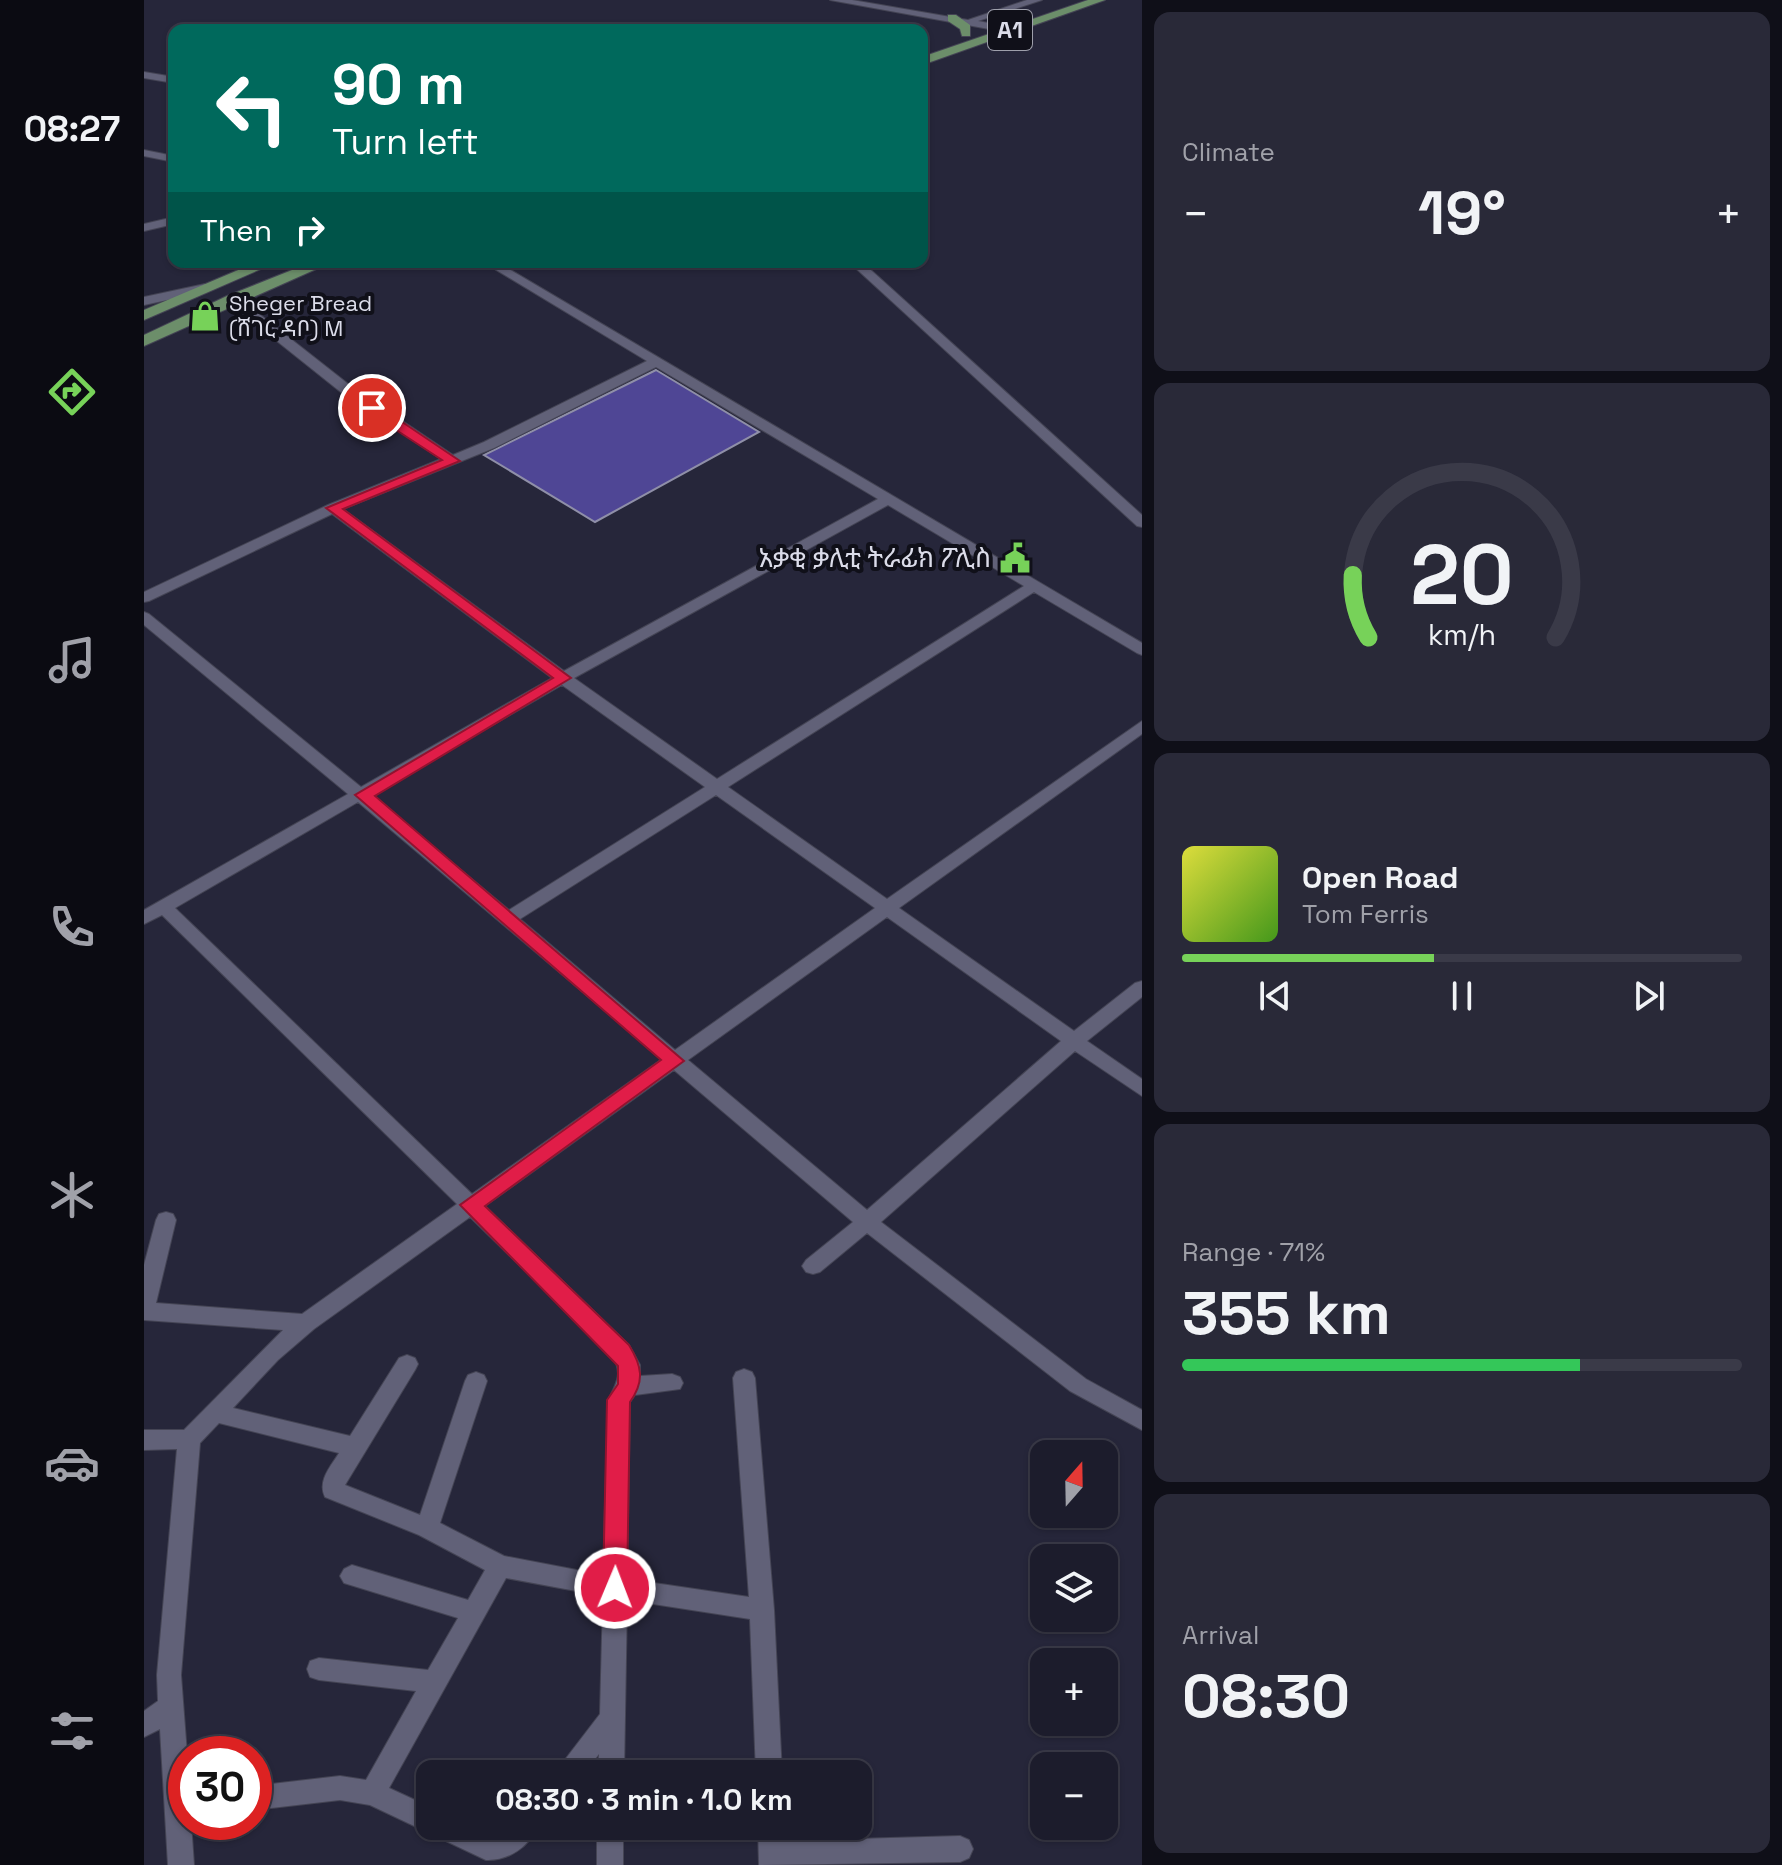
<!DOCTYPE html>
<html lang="en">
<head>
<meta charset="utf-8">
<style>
  :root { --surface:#1c1c2c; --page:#292938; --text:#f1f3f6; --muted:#a0a1a9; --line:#3a3a48; --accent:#77d259 }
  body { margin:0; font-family:"Space Grotesk","Noto Sans Ethiopic",sans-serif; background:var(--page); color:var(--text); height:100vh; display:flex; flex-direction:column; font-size:30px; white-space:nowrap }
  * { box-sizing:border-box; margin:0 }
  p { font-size:26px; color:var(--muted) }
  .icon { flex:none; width:44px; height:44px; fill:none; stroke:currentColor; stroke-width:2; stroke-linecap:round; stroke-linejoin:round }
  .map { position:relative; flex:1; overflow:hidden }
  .side { display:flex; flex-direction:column; gap:12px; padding:12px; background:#0f0f18; width:640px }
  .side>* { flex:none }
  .guide { position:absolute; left:24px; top:24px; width:760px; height:244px; border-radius:16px; box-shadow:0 2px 6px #0004,0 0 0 2px var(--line); background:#00695c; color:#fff; overflow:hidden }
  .needle { width:52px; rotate:20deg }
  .buttons { position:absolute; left:886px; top:1440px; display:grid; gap:16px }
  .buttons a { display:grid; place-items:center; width:88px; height:88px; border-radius:16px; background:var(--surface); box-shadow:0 2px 6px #0004,0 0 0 2px var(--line); font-size:40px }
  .speed { position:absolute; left:24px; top:1736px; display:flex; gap:16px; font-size:40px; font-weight:700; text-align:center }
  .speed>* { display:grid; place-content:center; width:104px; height:104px; border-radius:50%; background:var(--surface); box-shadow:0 2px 6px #0004,0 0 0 2px var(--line); line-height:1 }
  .speed .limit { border:12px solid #d22; background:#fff; color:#111 }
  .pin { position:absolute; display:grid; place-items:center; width:68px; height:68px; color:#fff; margin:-34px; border:4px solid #fff; border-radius:50%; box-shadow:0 2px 8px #0007 }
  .me { position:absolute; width:88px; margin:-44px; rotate:1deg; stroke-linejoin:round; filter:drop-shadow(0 0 6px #0008) }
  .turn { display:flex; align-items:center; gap:28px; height:168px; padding:0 32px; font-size:36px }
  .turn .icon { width:104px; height:104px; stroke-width:2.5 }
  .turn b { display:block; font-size:56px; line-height:68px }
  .then { display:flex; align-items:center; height:76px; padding:0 32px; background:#0003; gap:16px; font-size:30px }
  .big { font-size:60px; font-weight:600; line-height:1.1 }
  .side .card { flex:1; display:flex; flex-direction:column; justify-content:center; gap:12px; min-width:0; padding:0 28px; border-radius:16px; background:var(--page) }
  .side .dial { align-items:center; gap:0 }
  .dial svg { height:208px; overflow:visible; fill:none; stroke:var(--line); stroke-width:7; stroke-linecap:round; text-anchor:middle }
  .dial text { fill:var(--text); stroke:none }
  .song { display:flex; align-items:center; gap:24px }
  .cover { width:96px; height:96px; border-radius:12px; background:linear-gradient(135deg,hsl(60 70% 55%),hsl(100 70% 35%)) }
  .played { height:8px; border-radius:4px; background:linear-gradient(90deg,var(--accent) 45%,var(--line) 45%) }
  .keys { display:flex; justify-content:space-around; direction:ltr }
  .heat { display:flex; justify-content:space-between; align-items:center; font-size:44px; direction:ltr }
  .charge { height:12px; border-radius:6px; background:linear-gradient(90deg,#34c759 71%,var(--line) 0) }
  .trip { position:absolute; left:272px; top:1760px; width:456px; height:80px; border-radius:16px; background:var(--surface); box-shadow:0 2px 6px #0004,0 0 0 2px var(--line); font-weight:600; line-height:80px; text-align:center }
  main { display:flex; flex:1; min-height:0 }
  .tabs { display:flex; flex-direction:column; width:144px; justify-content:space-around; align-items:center; background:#0b0b12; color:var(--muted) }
  .tabs .icon { width:56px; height:56px }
  .tabs .selected { color:var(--accent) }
  .tabs b { font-size:36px; color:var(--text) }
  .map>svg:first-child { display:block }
  .building { fill:#4f4695; stroke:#8f8fa8; stroke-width:2 }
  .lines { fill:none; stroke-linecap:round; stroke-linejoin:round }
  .minor-casing { stroke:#444454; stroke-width:2 }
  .major-casing { stroke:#444454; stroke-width:2 }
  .minor { fill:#616178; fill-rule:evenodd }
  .major { fill:#6c8e6a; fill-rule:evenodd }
  .route { fill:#e11d48; stroke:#92132f; stroke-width:2 }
  .labels { text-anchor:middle; stroke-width:8; stroke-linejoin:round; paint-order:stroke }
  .far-poi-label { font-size:22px; fill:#dbdce9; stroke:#101019; text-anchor:start }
  .shield { fill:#101019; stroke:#9e9fab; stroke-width:2 }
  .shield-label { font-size:24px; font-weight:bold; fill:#dbdce9 }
  .poi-label { font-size:26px; fill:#dbdce9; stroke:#101019; text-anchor:end }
</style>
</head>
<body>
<main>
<nav class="tabs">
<b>08:27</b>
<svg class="icon selected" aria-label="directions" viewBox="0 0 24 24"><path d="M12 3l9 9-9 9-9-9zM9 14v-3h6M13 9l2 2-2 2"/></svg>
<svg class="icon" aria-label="music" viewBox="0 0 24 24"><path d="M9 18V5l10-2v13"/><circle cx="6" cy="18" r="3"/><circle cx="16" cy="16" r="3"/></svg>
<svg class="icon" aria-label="phone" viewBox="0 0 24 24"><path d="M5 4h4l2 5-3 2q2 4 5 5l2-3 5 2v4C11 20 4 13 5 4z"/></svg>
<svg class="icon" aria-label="climate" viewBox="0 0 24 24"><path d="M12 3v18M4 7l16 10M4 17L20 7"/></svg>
<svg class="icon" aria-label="car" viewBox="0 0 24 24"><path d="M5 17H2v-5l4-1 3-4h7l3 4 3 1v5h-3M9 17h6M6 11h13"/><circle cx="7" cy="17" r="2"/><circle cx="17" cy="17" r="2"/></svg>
<svg class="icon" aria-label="filters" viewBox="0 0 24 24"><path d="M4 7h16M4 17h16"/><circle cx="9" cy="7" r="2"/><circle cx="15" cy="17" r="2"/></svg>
</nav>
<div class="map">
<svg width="998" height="1865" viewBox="0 0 998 1865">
  <rect width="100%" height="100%" fill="#26263a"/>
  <path class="building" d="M512,370L615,432L451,522L340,455Z"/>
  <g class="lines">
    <g class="minor-casing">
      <path id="minor" d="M686,0H708L824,20L883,0H898L834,21L870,28V32L867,33Z
        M0,72L30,77V83L0,78Z
        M0,150L30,156V162L0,156Z
        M30,217V224L0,231V224Z
        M339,262H353L998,643V655L993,653L890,592L584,787L743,899L998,721V734L755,908L930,1031L991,983L998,981V997L943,1041L998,1079V1096L931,1051L737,1222L942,1379L998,1410V1430L926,1391L723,1233L676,1272L669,1274L662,1272L658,1266L662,1260L709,1222L530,1070L341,1206L485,1345L496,1365V1376L528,1374L536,1377L539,1383L536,1389L491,1395L486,1402L483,1579L605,1597L589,1378L592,1372L600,1369L608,1372L611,1378L630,1610L638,1774H612L606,1619L483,1600L480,1774H454L455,1754L439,1774H410L456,1714L459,1596L362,1578L245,1788L286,1807V1826H324L342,1834L351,1835L363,1826H394C385,1847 364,1861 342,1860L226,1805L196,1800L110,1810V1786L196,1776L222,1780L272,1691L175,1680L166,1677L163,1669L166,1661L175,1658L284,1670L314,1618L200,1583L196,1576L200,1569L208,1565L324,1600L341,1570L275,1535L181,1497C173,1481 187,1466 195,1453L75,1423L56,1443L37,1675L43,1754L42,1822H47L50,1865H24L16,1729L0,1737V1711L14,1701L13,1675L33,1449L0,1450V1430H40L139,1330L0,1320V1265L12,1220L15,1214L22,1212L29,1214L32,1220L12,1303L158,1314L313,1204L18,915L0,924V910L204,794L0,625V612L5,614L217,787L408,678L188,514L5,601L0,602V592L184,505L297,459L198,393L84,302V296H92L208,387L309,455L340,442L503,361ZM512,367L734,499L420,671L199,509L350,448ZM744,505L880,586L573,779L430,678ZM418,685L561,787L365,910L227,795ZM572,795L731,908L531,1050L376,919ZM214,802L518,1059L328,1194L31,908ZM743,917L917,1041L723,1210L544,1060ZM326,1217L469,1357C479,1374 472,1384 464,1400L459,1575L360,1556L296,1523L343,1381L340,1375L332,1372L324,1375L321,1381L276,1515L201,1485L271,1370L274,1364L271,1358L263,1355L255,1358L206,1436L89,1408L134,1360L170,1329Z
        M705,262H718L998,515V527L993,526Z
        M61,284L67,288L65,291L0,305V297Z
        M453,1826H479V1865H453Z
        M614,1826H640L641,1841L816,1836L825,1840L829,1849L825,1858L816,1862L615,1865Z"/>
    </g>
    <g class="major-casing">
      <path id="major" d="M944,0H961L778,65V57Z
        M804,15H812L826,25V36H818L816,29L804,21Z
        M113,262H133L0,320V310Z
        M168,262H188L0,346V335L83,296Z"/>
    </g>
    <use href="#minor" class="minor"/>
    <use href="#major" class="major"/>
  </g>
  <path class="route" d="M223,405H233L316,461L199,509L427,678L231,796L540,1061L341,1206L485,1345C498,1366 501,1381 486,1402L483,1588L480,1596L471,1599L462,1596L459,1588L463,1400L474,1384V1366L316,1205L517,1060L211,795L409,678L182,508L298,460L223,411Z"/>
  <defs>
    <g id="shop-bare" transform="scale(2.4)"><path d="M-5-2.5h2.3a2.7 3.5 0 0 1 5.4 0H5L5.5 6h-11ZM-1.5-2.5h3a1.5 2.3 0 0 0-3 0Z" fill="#77d259" stroke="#101019" stroke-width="2.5" paint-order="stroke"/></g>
    <g id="civic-bare" transform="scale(2.4)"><path d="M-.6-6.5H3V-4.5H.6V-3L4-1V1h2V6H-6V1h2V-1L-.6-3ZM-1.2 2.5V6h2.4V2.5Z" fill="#77d259" stroke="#101019" stroke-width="2.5" paint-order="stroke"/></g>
  </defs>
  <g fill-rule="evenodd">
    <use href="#shop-bare" x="61" y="316"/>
    <use href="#civic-bare" x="871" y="558"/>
  </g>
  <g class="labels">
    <g class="far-poi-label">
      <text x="85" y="311">Sheger Bread<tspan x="85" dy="25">(ሸገር ዳቦ) M</tspan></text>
    </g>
    <rect class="shield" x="844" y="10" width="44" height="40" rx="6"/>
    <g class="shield-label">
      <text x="866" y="38">A1</text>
    </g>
    <g class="poi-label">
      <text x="847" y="567">አቃቂ ቃሊቲ ትራፊክ ፖሊስ</text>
    </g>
  </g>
</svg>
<div class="buttons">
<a><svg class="needle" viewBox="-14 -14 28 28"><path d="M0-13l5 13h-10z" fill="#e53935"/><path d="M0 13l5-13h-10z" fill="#a0a1a9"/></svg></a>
<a><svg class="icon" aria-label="layers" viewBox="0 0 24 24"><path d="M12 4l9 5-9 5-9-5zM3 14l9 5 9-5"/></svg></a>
<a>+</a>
<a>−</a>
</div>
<div class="speed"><div class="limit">30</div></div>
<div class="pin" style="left:228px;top:408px;background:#d93025"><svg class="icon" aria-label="arrive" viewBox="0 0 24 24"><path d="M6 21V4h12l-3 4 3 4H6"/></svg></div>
<svg class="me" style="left:471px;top:1588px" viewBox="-20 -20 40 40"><circle r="17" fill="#e11d48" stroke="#fff" stroke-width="3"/><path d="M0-11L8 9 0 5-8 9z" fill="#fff"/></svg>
<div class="trip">08:30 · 3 min · 1.0 km</div>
<div class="guide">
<div class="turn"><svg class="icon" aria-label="left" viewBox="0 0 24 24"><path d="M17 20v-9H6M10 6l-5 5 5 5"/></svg><div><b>90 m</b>Turn left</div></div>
<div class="then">Then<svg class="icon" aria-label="right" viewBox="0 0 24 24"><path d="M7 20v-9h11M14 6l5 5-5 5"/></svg></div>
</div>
</div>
<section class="side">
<div class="card"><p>Climate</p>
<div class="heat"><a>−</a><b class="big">19°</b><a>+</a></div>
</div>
<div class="card dial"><svg viewBox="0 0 100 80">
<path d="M14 69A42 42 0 1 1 86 69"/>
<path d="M14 69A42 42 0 0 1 8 45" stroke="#77d259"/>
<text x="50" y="56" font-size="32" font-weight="700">20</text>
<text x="50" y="72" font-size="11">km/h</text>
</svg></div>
<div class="card">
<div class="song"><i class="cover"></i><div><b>Open Road</b><p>Tom Ferris</p></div></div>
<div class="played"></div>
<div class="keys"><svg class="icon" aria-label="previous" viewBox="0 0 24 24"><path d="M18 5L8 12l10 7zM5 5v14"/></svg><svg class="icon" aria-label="pause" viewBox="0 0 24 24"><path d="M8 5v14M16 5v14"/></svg><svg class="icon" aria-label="next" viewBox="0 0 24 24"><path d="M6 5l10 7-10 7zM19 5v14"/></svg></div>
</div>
<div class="card"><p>Range · 71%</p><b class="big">355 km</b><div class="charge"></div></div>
<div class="card"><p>Arrival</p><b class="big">08:30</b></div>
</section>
</main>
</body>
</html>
